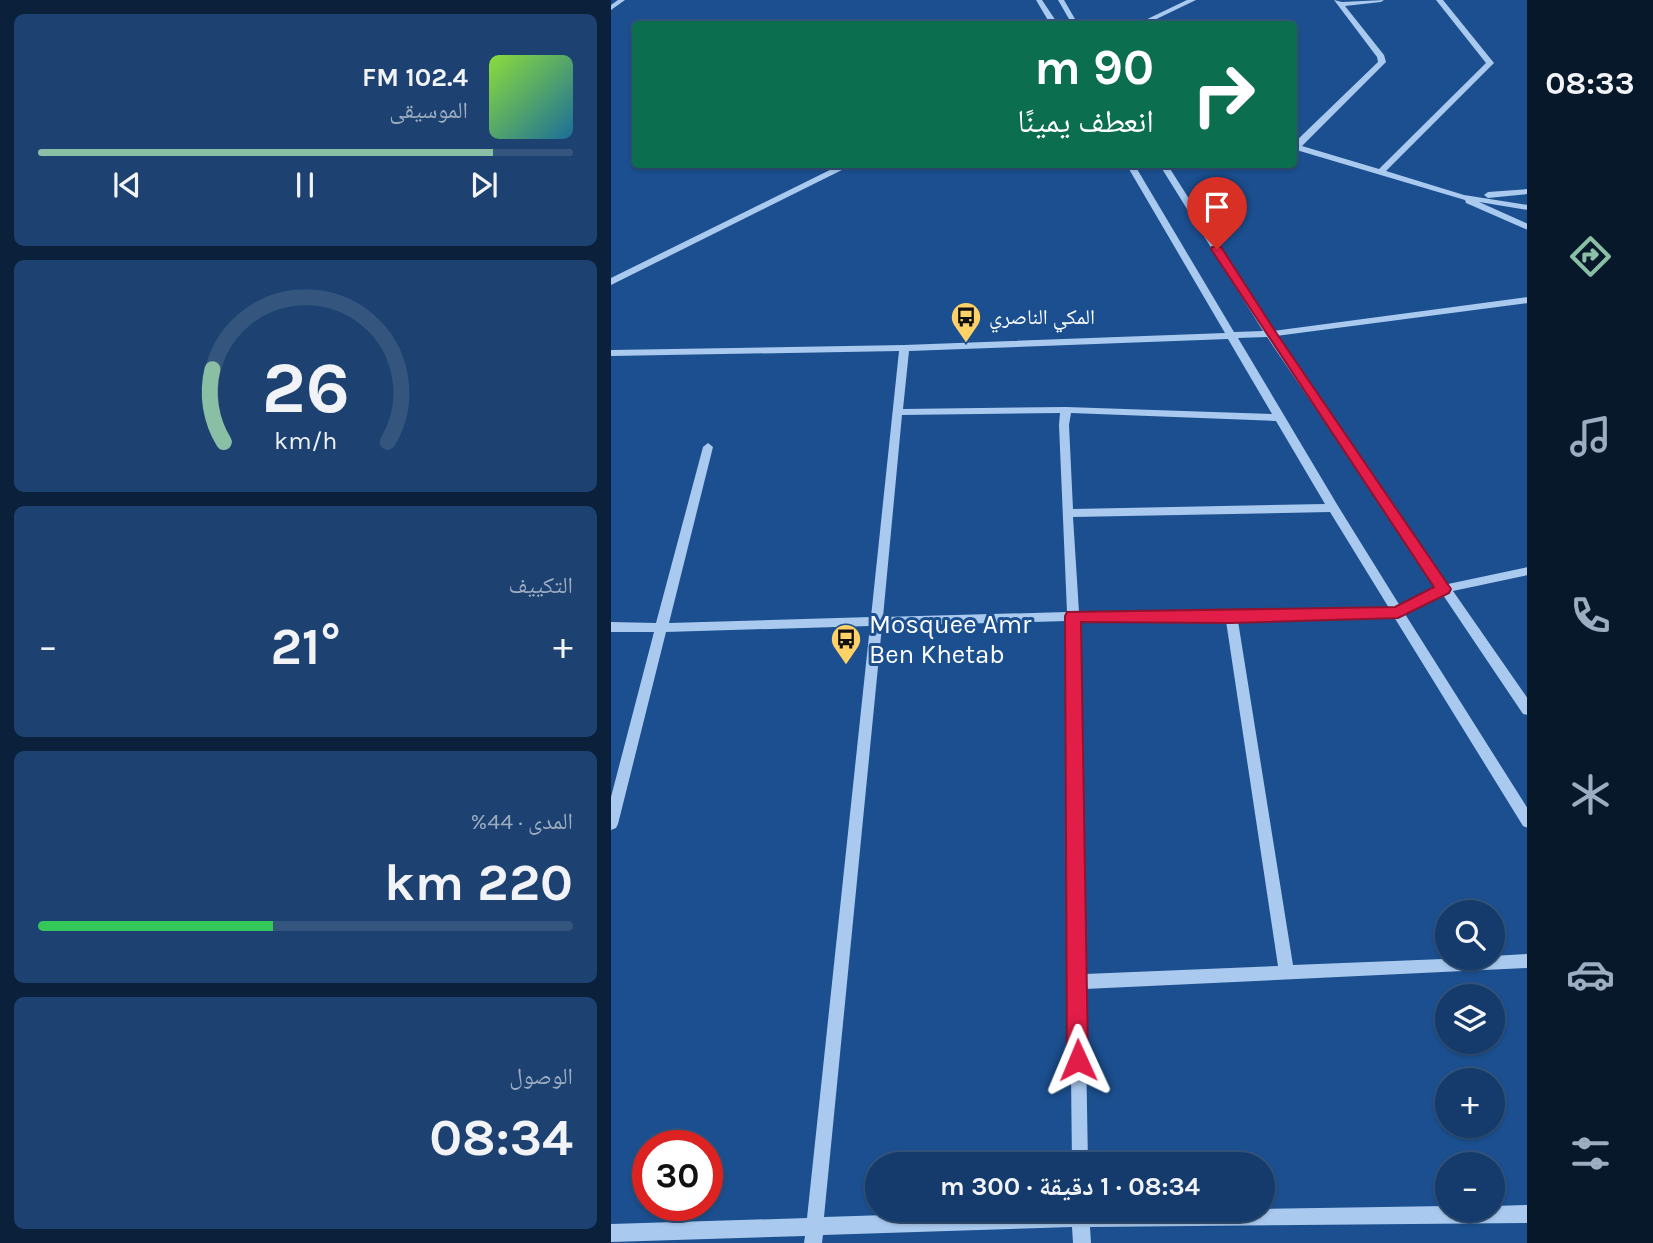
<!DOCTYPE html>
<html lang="ar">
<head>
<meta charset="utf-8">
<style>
  :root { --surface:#143b6b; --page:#1d4271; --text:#f1f3f6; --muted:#9dadc1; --line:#33557e; --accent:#8abfa5 }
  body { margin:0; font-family:Karla,"Noto Naskh Arabic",sans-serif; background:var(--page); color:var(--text); direction:rtl; height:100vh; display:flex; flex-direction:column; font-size:26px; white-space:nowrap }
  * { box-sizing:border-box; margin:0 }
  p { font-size:23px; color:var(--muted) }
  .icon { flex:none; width:38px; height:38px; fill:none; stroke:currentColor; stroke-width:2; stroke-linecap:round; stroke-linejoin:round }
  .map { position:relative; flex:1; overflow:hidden; direction:ltr }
  .sheet { display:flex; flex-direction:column; gap:14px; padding:14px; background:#0b203b; width:611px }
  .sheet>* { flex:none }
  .top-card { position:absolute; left:21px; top:21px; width:665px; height:147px; border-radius:7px; box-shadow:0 2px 5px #0004,0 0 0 2px var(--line); direction:rtl; background:#0b6e4f; color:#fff; overflow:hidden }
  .controls { position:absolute; left:824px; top:900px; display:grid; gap:14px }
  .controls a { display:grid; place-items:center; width:70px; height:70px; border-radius:50%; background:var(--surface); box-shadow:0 2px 5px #0004,0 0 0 2px var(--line); font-size:35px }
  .speed { position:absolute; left:21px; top:1130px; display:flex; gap:14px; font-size:35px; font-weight:700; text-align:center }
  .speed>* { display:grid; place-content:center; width:91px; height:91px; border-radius:50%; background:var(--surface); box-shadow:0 2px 5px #0004,0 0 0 2px var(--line); line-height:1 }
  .speed .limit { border:10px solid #d22; background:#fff; color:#111 }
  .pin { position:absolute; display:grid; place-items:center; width:60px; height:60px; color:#fff; margin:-72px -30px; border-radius:50% 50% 50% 0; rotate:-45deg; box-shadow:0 0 7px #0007 }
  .pin .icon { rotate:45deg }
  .me { position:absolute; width:77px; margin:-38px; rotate:359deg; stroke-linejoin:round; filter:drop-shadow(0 0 5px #0008) }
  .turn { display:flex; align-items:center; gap:24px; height:147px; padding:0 28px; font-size:32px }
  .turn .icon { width:91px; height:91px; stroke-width:2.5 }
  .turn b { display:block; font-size:49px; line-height:60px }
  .big { font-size:52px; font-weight:700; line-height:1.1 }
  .sheet .widget { flex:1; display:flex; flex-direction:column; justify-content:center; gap:10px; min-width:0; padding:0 24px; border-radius:10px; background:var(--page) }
  .sheet .dial { align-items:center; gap:0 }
  .dial svg { height:182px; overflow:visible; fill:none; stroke:var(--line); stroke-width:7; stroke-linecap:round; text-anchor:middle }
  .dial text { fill:var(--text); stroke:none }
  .song { display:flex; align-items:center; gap:21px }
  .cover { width:84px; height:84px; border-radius:10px; background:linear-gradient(135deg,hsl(90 70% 55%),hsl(200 70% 35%)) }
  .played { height:7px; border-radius:4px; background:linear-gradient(90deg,var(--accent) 85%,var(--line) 85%) }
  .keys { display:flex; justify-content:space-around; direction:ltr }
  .heat { display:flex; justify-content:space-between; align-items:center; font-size:38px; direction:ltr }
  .charge { height:10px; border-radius:5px; background:linear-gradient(90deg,#34c759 44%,var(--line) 0) }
  .trip { position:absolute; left:254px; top:1152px; width:410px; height:70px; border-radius:35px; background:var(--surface); box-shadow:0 2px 5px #0004,0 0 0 2px var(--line); font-weight:700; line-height:70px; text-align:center; direction:rtl }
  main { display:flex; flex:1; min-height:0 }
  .tab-bar { display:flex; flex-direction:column; width:126px; justify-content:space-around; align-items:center; background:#08182b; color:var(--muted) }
  .tab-bar .icon { width:49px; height:49px }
  .tab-bar .on { color:var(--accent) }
  .tab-bar b { font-size:32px; color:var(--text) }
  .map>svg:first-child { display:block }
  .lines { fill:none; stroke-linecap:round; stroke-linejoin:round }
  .minor { fill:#a9c9ee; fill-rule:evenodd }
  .route { fill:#e11d48; stroke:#92132f; stroke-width:2 }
  .labels { text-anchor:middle; stroke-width:6; stroke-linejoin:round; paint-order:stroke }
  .far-poi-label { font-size:21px; fill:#fff; stroke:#1b4f8f; text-anchor:start }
  .poi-label { font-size:26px; fill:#fff; stroke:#1b4f8f; text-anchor:start }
</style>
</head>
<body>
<main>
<nav class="tab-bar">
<b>08:33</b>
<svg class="icon on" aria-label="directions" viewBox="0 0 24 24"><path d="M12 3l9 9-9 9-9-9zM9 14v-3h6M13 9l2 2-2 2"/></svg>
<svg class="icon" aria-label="music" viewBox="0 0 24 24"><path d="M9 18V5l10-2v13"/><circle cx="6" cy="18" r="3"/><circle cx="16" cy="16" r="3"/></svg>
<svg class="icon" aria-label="phone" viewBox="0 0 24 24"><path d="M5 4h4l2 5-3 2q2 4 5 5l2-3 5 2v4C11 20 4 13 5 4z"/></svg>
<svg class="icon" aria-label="climate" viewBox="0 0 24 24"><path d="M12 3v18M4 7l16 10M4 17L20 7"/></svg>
<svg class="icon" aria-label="car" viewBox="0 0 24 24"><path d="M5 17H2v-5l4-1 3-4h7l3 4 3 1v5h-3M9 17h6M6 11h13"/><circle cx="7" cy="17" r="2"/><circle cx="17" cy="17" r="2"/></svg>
<svg class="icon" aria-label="filters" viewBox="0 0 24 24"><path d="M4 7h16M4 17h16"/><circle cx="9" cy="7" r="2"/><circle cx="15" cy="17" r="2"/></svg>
</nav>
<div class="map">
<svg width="917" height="1243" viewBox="0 0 917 1243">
  <rect width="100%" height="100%" fill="#1b4f8f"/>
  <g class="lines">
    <path class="minor" d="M7,0H14L0,10V5Z
      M425,0H431L445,21L458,19L447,0H453L464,19L501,22L505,24H436L438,22Z
      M576,0H585L535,24H526Z
      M723,0L731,2L773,0L770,2L734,6L773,55L775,62L691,146L768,169L875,63L825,0H832L883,63L775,171L853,195L917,205V210L868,202L917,224V230L855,203L854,200L682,149V144L767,62L766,57Z
      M231,164H243L0,285V278Z
      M515,164H523L623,332L652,331L548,164H556L662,331L917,297V303L665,336L837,584L917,567V575L842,591L917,699V715L912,714L832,595L794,614L917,809V828L912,826L783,617L627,621L682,965L882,957V956L917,954V968L474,989L477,1164H461L459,986L457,982L459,978L456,621L271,626L213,1217L460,1209H651L836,1206V1209H882V1206L917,1205V1223L479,1227L480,1243H462L461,1227L212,1235L211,1243H193L194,1236L0,1242V1224L196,1218L259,626L55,632L7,824L5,828L0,830V797L43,632H0V622L45,623L92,447L97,443L102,447L58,623L260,617L288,351L0,356V350L293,345L614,333ZM656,337L826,587L789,606L727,506L627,338ZM617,339L661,414L455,407L292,409L298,351ZM449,413L448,425L456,612L272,617L291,415ZM460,413L665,421L714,504L462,509L458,425ZM719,512L778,608L620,612H468L462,517ZM468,621H615L667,966L474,974Z
      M917,189V194L877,198L873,195L877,192Z"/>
  </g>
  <path class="route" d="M601,247H610L666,334L840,589L838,593L787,618L620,623L470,622L477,1060L474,1067L467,1070L459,1067L456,1060L454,616L456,612L784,607L823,587L600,249Z"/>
  <defs>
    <g id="bus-pin" transform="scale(1.575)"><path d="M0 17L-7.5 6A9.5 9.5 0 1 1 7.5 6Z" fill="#ffd166" stroke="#1b4f8f"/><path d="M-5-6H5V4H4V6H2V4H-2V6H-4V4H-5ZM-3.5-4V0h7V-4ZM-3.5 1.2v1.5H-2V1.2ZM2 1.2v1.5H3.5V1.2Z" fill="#111"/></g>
  </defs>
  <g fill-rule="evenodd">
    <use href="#bus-pin" x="355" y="317"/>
    <use href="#bus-pin" x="235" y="639"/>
  </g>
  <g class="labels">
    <g class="far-poi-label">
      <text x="378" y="324">المكي الناصري</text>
    </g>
    <g class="poi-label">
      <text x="258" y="633">Mosquee Amr<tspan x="258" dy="30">Ben Khetab</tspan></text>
    </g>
  </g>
</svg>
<div class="controls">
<a><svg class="icon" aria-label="search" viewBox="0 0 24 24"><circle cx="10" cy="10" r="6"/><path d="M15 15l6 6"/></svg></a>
<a><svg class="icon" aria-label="layers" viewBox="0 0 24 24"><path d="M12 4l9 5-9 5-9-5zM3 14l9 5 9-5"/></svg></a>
<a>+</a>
<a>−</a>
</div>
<div class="speed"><div class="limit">30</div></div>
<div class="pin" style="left:606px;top:249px;background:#d93025"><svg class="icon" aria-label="arrive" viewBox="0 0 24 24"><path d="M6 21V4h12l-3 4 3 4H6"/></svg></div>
<svg class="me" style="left:467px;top:1060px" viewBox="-20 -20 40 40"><path d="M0-17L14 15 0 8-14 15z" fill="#e11d48" stroke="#fff" stroke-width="4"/></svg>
<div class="trip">08:34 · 1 دقيقة · 300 m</div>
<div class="top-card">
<div class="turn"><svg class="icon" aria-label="right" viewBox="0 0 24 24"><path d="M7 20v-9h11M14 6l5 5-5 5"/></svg><div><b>90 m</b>انعطف يمينًا</div></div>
</div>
</div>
<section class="sheet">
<div class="widget">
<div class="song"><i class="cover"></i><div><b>102.4 FM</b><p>الموسيقى</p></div></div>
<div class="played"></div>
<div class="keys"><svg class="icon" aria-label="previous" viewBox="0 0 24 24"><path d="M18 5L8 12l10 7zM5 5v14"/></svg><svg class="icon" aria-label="pause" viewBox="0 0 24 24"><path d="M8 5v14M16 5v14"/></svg><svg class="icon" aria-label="next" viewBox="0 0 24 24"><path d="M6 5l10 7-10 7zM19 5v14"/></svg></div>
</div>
<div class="widget dial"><svg viewBox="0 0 100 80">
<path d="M14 69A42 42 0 1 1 86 69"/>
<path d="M14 69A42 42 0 0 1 9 37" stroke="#8abfa5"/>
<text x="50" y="56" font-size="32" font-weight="700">26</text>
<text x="50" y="72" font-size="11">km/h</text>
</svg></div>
<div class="widget"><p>التكييف</p>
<div class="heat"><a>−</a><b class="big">21°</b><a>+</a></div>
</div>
<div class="widget"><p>المدى · 44%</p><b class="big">220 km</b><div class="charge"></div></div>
<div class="widget"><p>الوصول</p><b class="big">08:34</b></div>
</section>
</main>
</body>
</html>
